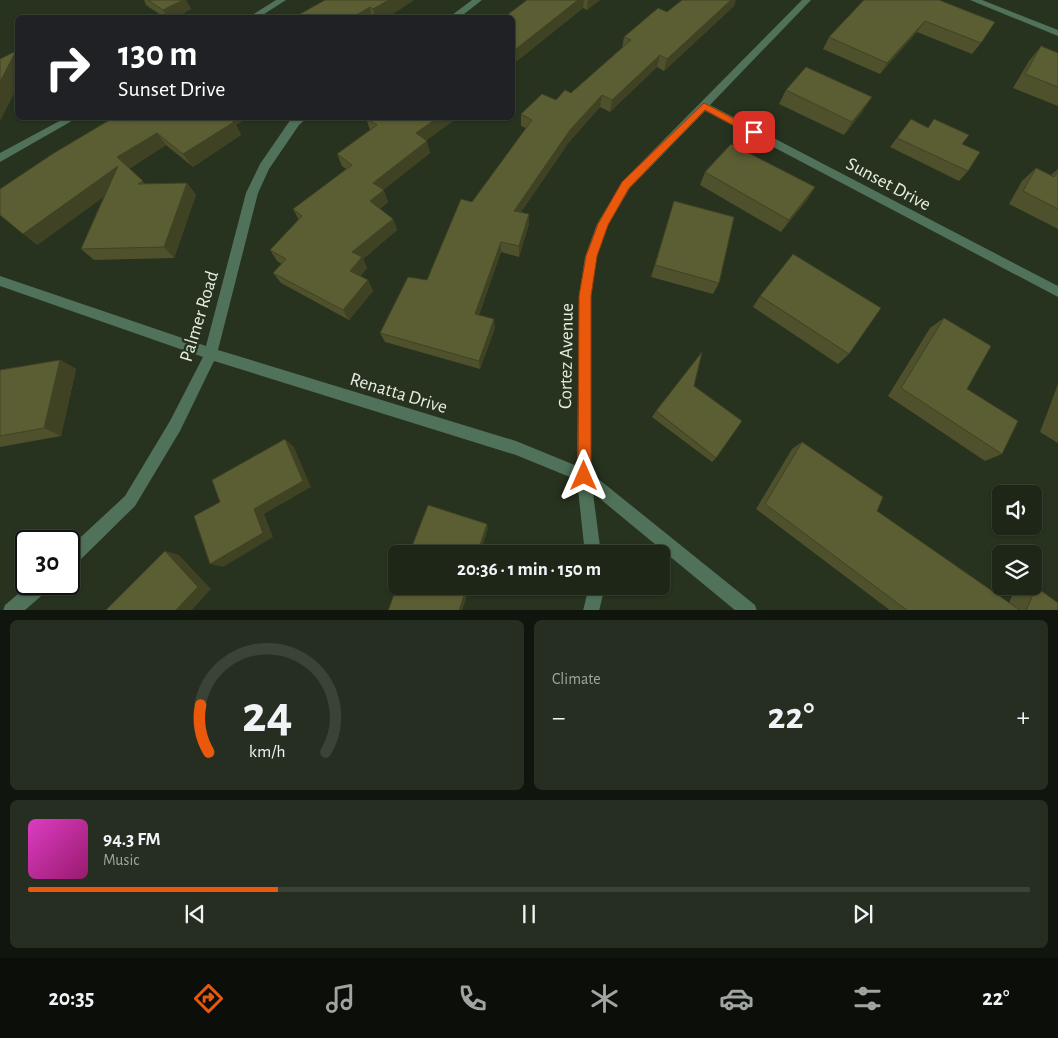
<!DOCTYPE html>
<html lang="en">
<head>
<meta charset="utf-8">
<style>
  :root { --surface:#1d2617; --page:#252e20; --text:#f1f3f6; --muted:#a0a5a1; --line:#3b4336; --accent:#ea580c }
  body { margin:0; font-family:"Alegreya Sans",sans-serif; background:var(--page); color:var(--text); height:100vh; display:flex; flex-direction:column; font-size:19px; white-space:nowrap }
  * { box-sizing:border-box; margin:0 }
  p { font-size:16px; color:var(--muted) }
  .icon { flex:none; width:28px; height:28px; fill:none; stroke:currentColor; stroke-width:2; stroke-linecap:round; stroke-linejoin:round }
  .map { position:relative; height:610px; overflow:hidden }
  .drawer { display:flex; flex-direction:column; gap:10px; padding:10px; background:#10150d; flex:1 }
  .drawer>* { flex:none }
  .banner { position:absolute; left:15px; top:15px; width:500px; height:105px; border-radius:8px; box-shadow:0 1px 4px #0004,0 0 0 1px var(--line); background:#202124; color:#fff; overflow:hidden }
  .buttons { position:absolute; left:992px; top:485px; display:grid; gap:10px }
  .buttons a { display:grid; place-items:center; width:50px; height:50px; border-radius:8px; background:var(--surface); box-shadow:0 1px 4px #0004,0 0 0 1px var(--line); font-size:25px }
  .speed { position:absolute; left:15px; top:530px; display:flex; gap:10px; font-size:25px; font-weight:700; text-align:center }
  .speed>* { display:grid; place-content:center; width:65px; height:65px; border-radius:50%; background:var(--surface); box-shadow:0 1px 4px #0004,0 0 0 1px var(--line); line-height:1 }
  .speed .limit { border:2px solid #111; border-radius:8px; background:#fff; color:#111 }
  .pin { position:absolute; display:grid; place-items:center; width:42px; height:42px; color:#fff; margin:-21px; border-radius:10px; box-shadow:0 2px 8px #0006 }
  .me { position:absolute; width:55px; margin:-28px; rotate:0deg; stroke-linejoin:round; filter:drop-shadow(0 0 4px #0008) }
  .turn { display:flex; align-items:center; gap:18px; height:105px; padding:0 20px; font-size:22px }
  .turn .icon { width:65px; height:65px; stroke-width:2.5 }
  .turn b { display:block; font-size:35px; line-height:42px }
  .big { font-size:38px; font-weight:700; line-height:1.1 }
  .drawer .tile { flex:1; display:flex; flex-direction:column; justify-content:center; gap:8px; min-width:0; padding:0 18px; border-radius:8px; background:var(--page) }
  .drawer .dial { align-items:center; gap:0 }
  .dial svg { height:130px; overflow:visible; fill:none; stroke:var(--line); stroke-width:7; stroke-linecap:round; text-anchor:middle }
  .dial text { fill:var(--text); stroke:none }
  .song { display:flex; align-items:center; gap:15px }
  .cover { width:60px; height:60px; border-radius:8px; background:linear-gradient(135deg,hsl(310 70% 55%),hsl(320 70% 35%)) }
  .played { height:5px; border-radius:2px; background:linear-gradient(90deg,var(--accent) 25%,var(--line) 25%) }
  .keys { display:flex; justify-content:space-around; direction:ltr }
  .heat { display:flex; justify-content:space-between; align-items:center; font-size:28px; direction:ltr }
  .drawer .tiles { flex:1; display:grid; gap:10px; grid-template-columns:1fr 1fr }
  .tile:last-child { grid-column:span 2 }
  .trip { position:absolute; left:388px; top:545px; width:282px; height:50px; border-radius:8px; background:var(--surface); box-shadow:0 1px 4px #0004,0 0 0 1px var(--line); font-weight:700; line-height:50px; text-align:center }
  .tab-bar { display:flex; height:80px; justify-content:space-around; align-items:center; background:#0c0f09; color:var(--muted) }
  .tab-bar .icon { width:35px; height:35px }
  .tab-bar .selected { color:var(--accent) }
  .tab-bar b { font-size:22px; color:var(--text) }
  .map>svg:first-child { display:block }
  .lines { fill:none; stroke-linecap:round; stroke-linejoin:round }
  .minor { fill:#50725a; fill-rule:evenodd }
  .wall { fill:#4e512c }
  .shaded-wall { fill:#404224 }
  .building { fill:#5b5e33; stroke:#404224 }
  .route { fill:#ea580c; stroke:#983908 }
  .labels { text-anchor:middle; stroke-width:5; stroke-linejoin:round; paint-order:stroke }
  .street-label { font-size:19px; fill:#e6ede1; stroke:#27321f }
</style>
</head>
<body>
<div class="map">
<svg width="1058" height="611" viewBox="0 0 1058 611">
  <rect width="100%" height="100%" fill="#27321f"/>
  <g class="lines">
    <path class="minor" d="M276,0H286L258,18H247Z
      M472,0H482L459,18H448Z
      M802,0H811L710,105L1058,286V297L705,111L630,188L608,225L597,257L591,296V473L755,605L757,611H736L593,493L601,554H585L577,480L516,455L214,361L180,431L135,506L75,565L69,567V548L125,496L170,421L203,357L0,286V276L206,346L246,193L260,164L291,119L307,118L299,125L269,169L258,193L218,350L516,441L577,466L579,296L585,257L597,224L622,182Z
      M970,0H982L1058,30V36Z
      M65,118H77L0,162V153Z
      M30,584H50L48,590L24,611H3L5,605Z
      M589,586H605L599,611H583Z"/>
  </g>
  <path class="wall" d="M144,0H186L191,9L175,18H165L146,5Z
    M414,0L386,18H293Z
    M527,0H600L587,10L583,8L512,65V18Z
    M939,0L981,43L972,54L917,32L880,74L823,49L829,37Z
    M734,6L664,71L657,67L610,112L600,107L569,142L521,212L529,214V224L519,257L501,252L479,315L495,328L480,369L385,342L380,333L427,280L472,202L526,128L521,126V114L556,100L571,93L622,48L624,37L667,12Z
    M1041,46L1058,53V106L1013,88L1029,61Z
    M786,90L863,111L844,135L779,104Z
    M247,118L236,125L241,135L193,167L166,145L129,169L145,184L187,183L196,195L174,258L94,260L81,249L104,196L37,245L129,121Z
    M366,118H457L426,140L430,153L383,190L388,202L380,209L393,219L397,230L363,259L367,268L360,276L368,280L373,291L349,320L281,283L273,273L282,264L277,261L270,250L299,220L293,209L346,169L342,166L337,154L370,130Z
    M911,119L962,144L968,171L959,181L890,147Z
    M1036,168L1051,175L1058,169V229L1009,204L1022,181Z
    M705,172L815,187L807,200L781,232L700,185Z
    M674,201L719,283L713,294L651,277Z
    M760,296L849,354L838,364L753,307Z
    M944,318L967,389L1002,454L985,461L888,396L930,328Z
    M60,360L76,369L61,436L0,447V370Z
    M1058,384V443L1040,432Z
    M656,411L716,458L712,462L652,417Z
    M802,442L877,511L1009,603L1015,589L1036,587L1058,611H891L756,509L792,449Z"/>
  <path class="shaded-wall" d="M183,0H186L191,9L175,18H167L163,10Z
    M389,0H414L386,18H375L373,9Z
    M578,0H584L583,8L512,65V52Z
    M588,0H600L587,10Z
    M731,0H736L734,6L664,71L667,59Z
    M370,7L372,18H351Z
    M925,21L917,32L880,74L887,63Z
    M16,51L18,52V86L0,121V82Z
    M660,55L657,67L610,112L612,100Z
    M602,95L600,107L569,142L515,221L514,211L570,130Z
    M872,97L863,111L844,135L852,122Z
    M226,118H247L236,125L241,135L193,167L183,154Z
    M437,118H457L419,146L416,133Z
    M157,133L166,145L127,170L117,157Z
    M427,141L430,153L377,195L373,183Z
    M118,166L129,179L37,245L23,234Z
    M187,183L196,195L174,258L164,247Z
    M815,187L807,200L781,232L789,220Z
    M384,190L388,202L374,213L370,201Z
    M529,214V224L519,257V246Z
    M393,219L397,230L363,259L367,268L356,282L350,271L352,252Z
    M501,242V252L476,323L475,314Z
    M368,280L373,291L349,320L343,310Z
    M494,319L495,328L480,369L479,361Z
    M60,360L76,369L61,436L44,428Z
    M285,439L294,447L311,487L264,514L273,537L223,567L210,564L254,509Z
    M487,524L488,528L480,554H477Z
    M165,551L179,555L211,589L191,611H175Z
    M467,586H470L462,611H459Z"/>
  <path class="building" d="M148,0H183L163,10Z
    M325,0H389L373,9L370,7L351,18H293Z
    M527,0H578L512,52V18H503Z
    M682,0H731L667,59L660,55L612,100L602,95L570,130L514,211L529,214L519,246L501,242L475,314L494,319L479,361L380,333L408,277L427,280L461,199L472,202L532,120L521,114L542,94L556,100L565,90L571,93L631,40L624,37L658,8L667,12Z
    M864,0H939L995,22L981,43L925,21L887,63L829,37Z
    M1041,46L1058,53V87L1025,74Z
    M16,51L0,82V59Z
    M806,67L872,97L852,122L786,90Z
    M113,118H125L129,121L134,118H228L234,122L183,154L157,133L117,157L143,181L138,184L187,183L164,247L81,249L118,166L23,234L0,215V189L54,153Z
    M366,118H437L416,133L427,141L373,183L384,190L370,201L393,219L352,252L362,257L350,271L368,280L343,310L273,273L286,259L270,250L302,216L293,209L352,165L337,154L377,125Z
    M911,119L928,128L934,119L969,135L962,144L980,152L968,171L897,138Z
    M731,144L815,187L789,220L705,172Z
    M1036,168L1054,177L1058,171V209L1023,191Z
    M674,201L734,217L719,283L655,265Z
    M793,254L881,308L849,354L760,296Z
    M944,318L991,346L967,389L1018,421L1002,454L901,388Z
    M702,352L694,386L742,421L716,458L656,411Z
    M60,360L44,428L0,436V370Z
    M285,439L303,481L254,509L263,533L210,564L194,516L220,502L212,480Z
    M802,442L883,497L877,511L1021,611H908L765,504Z
    M428,505L487,524L477,554H409Z
    M165,551L198,587L175,611H105Z
    M397,586H467L459,611H388Z
    M1036,587L1058,603V611H1026Z"/>
  <path class="route" d="M704,103L759,132L758,135H751L705,110L629,188L608,225L597,256L591,296V476L589,481L584,483L580,481L578,476L579,296L586,256L598,224L622,182Z"/>
  <g class="labels">
    <g class="street-label">
      <text transform="translate(889 183) rotate(28)" y="7">Sunset Drive</text>
      <text transform="translate(198 316) rotate(-73)" y="7">Palmer Road</text>
      <text transform="translate(565 356) rotate(-89)" y="7">Cortez Avenue</text>
      <text transform="translate(399 392) rotate(17)" y="7">Renatta Drive</text>
    </g>
  </g>
</svg>
<div class="buttons">
<a><svg class="icon" aria-label="sound" viewBox="0 0 24 24"><path d="M4 9h4l5-4v14l-5-4H4zM17 9q2 3 0 6"/></svg></a>
<a><svg class="icon" aria-label="layers" viewBox="0 0 24 24"><path d="M12 4l9 5-9 5-9-5zM3 14l9 5 9-5"/></svg></a>
</div>
<div class="speed"><div class="limit">30</div></div>
<div class="pin" style="left:754px;top:132px;background:#d93025"><svg class="icon" aria-label="arrive" viewBox="0 0 24 24"><path d="M6 21V4h12l-3 4 3 4H6"/></svg></div>
<svg class="me" style="left:584px;top:476px" viewBox="-20 -20 40 40"><path d="M0-17L14 15 0 8-14 15z" fill="#ea580c" stroke="#fff" stroke-width="4"/></svg>
<div class="trip">20:36 · 1 min · 150 m</div>
<div class="banner">
<div class="turn"><svg class="icon" aria-label="right" viewBox="0 0 24 24"><path d="M7 20v-9h11M14 6l5 5-5 5"/></svg><div><b>130 m</b>Sunset Drive</div></div>
</div>
</div>
<section class="drawer">
<div class="tiles">
<div class="tile dial"><svg viewBox="0 0 100 80">
<path d="M14 69A42 42 0 1 1 86 69"/>
<path d="M14 69A42 42 0 0 1 9 40" stroke="#ea580c"/>
<text x="50" y="56" font-size="32" font-weight="700">24</text>
<text x="50" y="72" font-size="11">km/h</text>
</svg></div>
<div class="tile"><p>Climate</p>
<div class="heat"><a>−</a><b class="big">22°</b><a>+</a></div>
</div>
<div class="tile">
<div class="song"><i class="cover"></i><div><b>94.3 FM</b><p>Music</p></div></div>
<div class="played"></div>
<div class="keys"><svg class="icon" aria-label="previous" viewBox="0 0 24 24"><path d="M18 5L8 12l10 7zM5 5v14"/></svg><svg class="icon" aria-label="pause" viewBox="0 0 24 24"><path d="M8 5v14M16 5v14"/></svg><svg class="icon" aria-label="next" viewBox="0 0 24 24"><path d="M6 5l10 7-10 7zM19 5v14"/></svg></div>
</div>
</div>
</section>
<nav class="tab-bar">
<b>20:35</b>
<svg class="icon selected" aria-label="directions" viewBox="0 0 24 24"><path d="M12 3l9 9-9 9-9-9zM9 14v-3h6M13 9l2 2-2 2"/></svg>
<svg class="icon" aria-label="music" viewBox="0 0 24 24"><path d="M9 18V5l10-2v13"/><circle cx="6" cy="18" r="3"/><circle cx="16" cy="16" r="3"/></svg>
<svg class="icon" aria-label="phone" viewBox="0 0 24 24"><path d="M5 4h4l2 5-3 2q2 4 5 5l2-3 5 2v4C11 20 4 13 5 4z"/></svg>
<svg class="icon" aria-label="climate" viewBox="0 0 24 24"><path d="M12 3v18M4 7l16 10M4 17L20 7"/></svg>
<svg class="icon" aria-label="car" viewBox="0 0 24 24"><path d="M5 17H2v-5l4-1 3-4h7l3 4 3 1v5h-3M9 17h6M6 11h13"/><circle cx="7" cy="17" r="2"/><circle cx="17" cy="17" r="2"/></svg>
<svg class="icon" aria-label="filters" viewBox="0 0 24 24"><path d="M4 7h16M4 17h16"/><circle cx="9" cy="7" r="2"/><circle cx="15" cy="17" r="2"/></svg>
<b>22°</b>
</nav>
</body>
</html>
